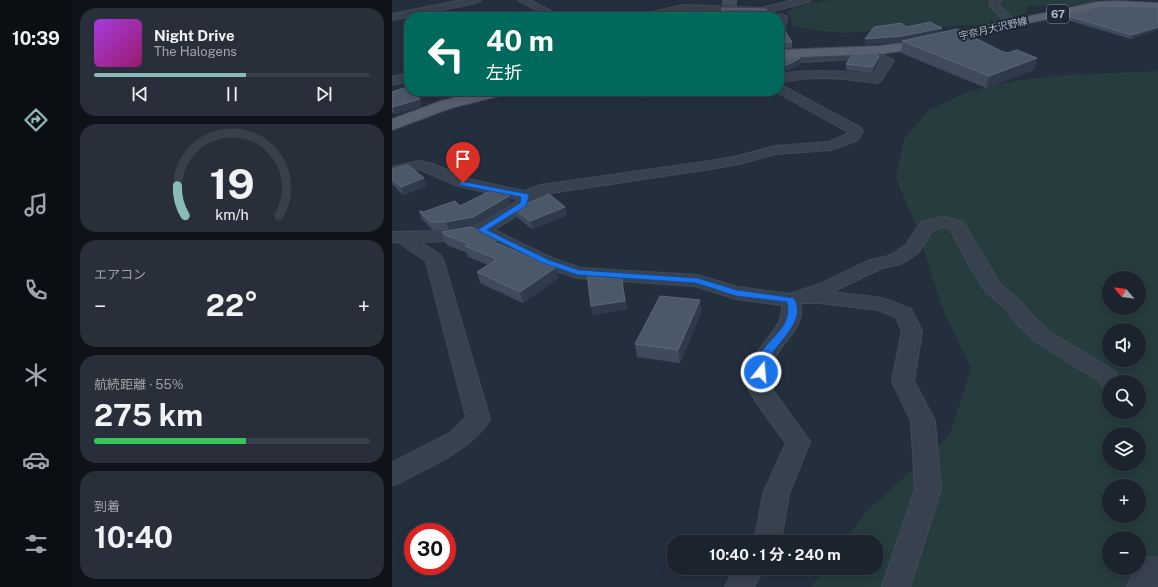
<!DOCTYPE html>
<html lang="ja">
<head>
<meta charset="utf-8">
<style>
  :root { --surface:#1b232e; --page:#282f3a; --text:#f1f3f6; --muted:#a0a4aa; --line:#39404a; --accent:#8bbbb9 }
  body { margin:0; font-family:"Public Sans","Noto Sans JP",sans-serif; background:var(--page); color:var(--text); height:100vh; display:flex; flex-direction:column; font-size:15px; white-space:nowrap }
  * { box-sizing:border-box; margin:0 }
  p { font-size:13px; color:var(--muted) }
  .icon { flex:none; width:22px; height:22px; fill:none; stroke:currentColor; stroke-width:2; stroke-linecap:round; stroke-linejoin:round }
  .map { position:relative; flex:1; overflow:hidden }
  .panel { display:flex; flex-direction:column; gap:8px; padding:8px; background:#0f1319; width:320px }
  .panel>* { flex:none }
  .guide { position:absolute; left:12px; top:12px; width:380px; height:84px; border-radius:16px; box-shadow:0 2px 10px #0003,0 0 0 1px var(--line); background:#00695c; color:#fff; overflow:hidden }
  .needle { width:26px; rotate:298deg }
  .fabs { position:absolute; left:710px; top:271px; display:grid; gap:8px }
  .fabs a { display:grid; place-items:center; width:44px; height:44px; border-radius:50%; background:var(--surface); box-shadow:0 2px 10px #0003,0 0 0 1px var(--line); font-size:20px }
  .speed { position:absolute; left:12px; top:523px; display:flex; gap:8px; font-size:20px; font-weight:700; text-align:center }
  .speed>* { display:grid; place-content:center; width:52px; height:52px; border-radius:50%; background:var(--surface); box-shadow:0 2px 10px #0003,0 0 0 1px var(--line); line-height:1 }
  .speed .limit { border:6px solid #d22; background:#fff; color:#111 }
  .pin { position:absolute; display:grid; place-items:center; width:34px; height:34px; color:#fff; margin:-41px -17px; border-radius:50% 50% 50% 0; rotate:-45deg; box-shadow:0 0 4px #0007 }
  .pin .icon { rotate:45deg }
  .me { position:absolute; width:44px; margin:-22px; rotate:17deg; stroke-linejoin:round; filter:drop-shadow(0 0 3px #0008) }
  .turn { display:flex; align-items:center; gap:14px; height:84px; padding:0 16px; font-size:18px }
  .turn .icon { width:52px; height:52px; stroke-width:2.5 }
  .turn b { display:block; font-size:28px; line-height:34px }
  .big { font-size:30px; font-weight:700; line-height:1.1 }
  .panel .widget { flex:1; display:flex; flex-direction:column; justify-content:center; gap:6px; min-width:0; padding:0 14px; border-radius:16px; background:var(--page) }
  .panel .dial { align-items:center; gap:0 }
  .dial svg { height:104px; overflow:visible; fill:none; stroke:var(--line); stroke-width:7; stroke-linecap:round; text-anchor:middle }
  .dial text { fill:var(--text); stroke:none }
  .song { display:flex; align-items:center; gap:12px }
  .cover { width:48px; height:48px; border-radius:6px; background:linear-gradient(135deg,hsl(280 70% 55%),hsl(320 70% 35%)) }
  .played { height:4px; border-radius:2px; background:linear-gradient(90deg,var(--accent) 55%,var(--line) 55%) }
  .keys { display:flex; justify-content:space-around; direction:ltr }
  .heat { display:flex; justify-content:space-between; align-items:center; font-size:22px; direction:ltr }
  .charge { height:6px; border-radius:3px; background:linear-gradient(90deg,#34c759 55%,var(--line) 0) }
  .trip { position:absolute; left:275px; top:535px; width:216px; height:40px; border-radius:16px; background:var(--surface); box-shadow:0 2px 10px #0003,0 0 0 1px var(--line); font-weight:700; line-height:40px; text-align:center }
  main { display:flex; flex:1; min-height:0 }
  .menu { display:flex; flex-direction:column; width:72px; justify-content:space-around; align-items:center; background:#0b0e12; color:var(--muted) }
  .menu .icon { width:28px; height:28px }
  .menu .selected { color:var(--accent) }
  .menu b { font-size:18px; color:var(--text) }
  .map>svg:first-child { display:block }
  .green { fill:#263c3f; fill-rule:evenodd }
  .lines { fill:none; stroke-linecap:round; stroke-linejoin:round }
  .street-casing { stroke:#414a57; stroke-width:2 }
  .primary-casing { stroke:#414a57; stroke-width:2 }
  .street { fill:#38414e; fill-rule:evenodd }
  .primary { fill:#56606e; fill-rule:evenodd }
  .wall { fill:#3f4b5c }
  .shaded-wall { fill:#2f3b4b }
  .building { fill:#4b5868; stroke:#5c6777 }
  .route { fill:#1a73e8; stroke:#114b97 }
  .labels { text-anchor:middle; stroke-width:4; stroke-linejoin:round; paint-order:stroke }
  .far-street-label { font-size:10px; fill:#b4bcc9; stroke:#1d2633 }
  .shield { fill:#1d2633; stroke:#878f9c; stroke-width:1 }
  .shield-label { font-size:11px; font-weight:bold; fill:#b4bcc9 }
</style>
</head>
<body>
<main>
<nav class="menu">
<b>10:39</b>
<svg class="icon selected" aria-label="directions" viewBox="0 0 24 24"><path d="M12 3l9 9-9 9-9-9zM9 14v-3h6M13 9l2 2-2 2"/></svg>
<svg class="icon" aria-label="music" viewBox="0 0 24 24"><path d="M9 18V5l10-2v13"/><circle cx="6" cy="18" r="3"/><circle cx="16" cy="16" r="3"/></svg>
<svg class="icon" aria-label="phone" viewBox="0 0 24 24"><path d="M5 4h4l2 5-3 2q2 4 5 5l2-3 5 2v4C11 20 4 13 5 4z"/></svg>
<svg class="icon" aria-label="climate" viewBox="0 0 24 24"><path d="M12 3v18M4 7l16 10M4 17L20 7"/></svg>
<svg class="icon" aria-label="car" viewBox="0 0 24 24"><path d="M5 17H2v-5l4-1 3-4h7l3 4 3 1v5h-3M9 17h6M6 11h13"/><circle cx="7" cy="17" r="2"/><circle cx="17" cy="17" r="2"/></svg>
<svg class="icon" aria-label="filters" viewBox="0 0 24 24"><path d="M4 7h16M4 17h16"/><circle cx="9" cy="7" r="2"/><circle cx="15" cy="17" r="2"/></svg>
</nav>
<section class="panel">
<div class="widget">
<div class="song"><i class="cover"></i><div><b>Night Drive</b><p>The Halogens</p></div></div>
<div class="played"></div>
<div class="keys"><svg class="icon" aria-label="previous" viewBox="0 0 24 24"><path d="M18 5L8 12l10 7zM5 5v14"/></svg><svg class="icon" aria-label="pause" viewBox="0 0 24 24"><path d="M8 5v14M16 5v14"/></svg><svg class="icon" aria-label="next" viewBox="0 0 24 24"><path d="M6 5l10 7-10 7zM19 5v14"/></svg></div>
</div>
<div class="widget dial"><svg viewBox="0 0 100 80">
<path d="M14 69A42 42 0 1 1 86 69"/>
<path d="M14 69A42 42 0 0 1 8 46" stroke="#8bbbb9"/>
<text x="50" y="56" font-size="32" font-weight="700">19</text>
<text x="50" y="72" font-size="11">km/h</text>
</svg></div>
<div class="widget"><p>エアコン</p>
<div class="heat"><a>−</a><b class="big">22°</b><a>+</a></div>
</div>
<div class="widget"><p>航続距離 · 55%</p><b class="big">275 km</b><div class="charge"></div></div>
<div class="widget"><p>到着</p><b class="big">10:40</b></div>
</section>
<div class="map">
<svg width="766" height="587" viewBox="0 0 766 587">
  <rect width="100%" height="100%" fill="#242f3e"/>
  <path class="green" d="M439,0H704L707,2L665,7L646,5L635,6L634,14L589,26L567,25L521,30L500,29L456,33L429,31L400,26L401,21L396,15V11L416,4Z
    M766,71V587H419L433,568H484V542H452L473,513L557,436L579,369L549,305L525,228L504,178L512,139L537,110L578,91L622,81L673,75ZM717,278H747V308H717ZM717,330H747V360H717ZM717,382H747V412H717ZM717,434H747V464H717ZM717,486H747V516H717ZM717,538H747V568H717Z"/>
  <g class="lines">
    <g class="street-casing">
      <path id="street" d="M70,0H89L84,3L0,20V14Z
        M126,0H138L170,17H157Z
        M402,0H419L417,2L369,14L291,11L265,17H247L248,15L291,5L369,8Z
        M599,0H609L607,5L624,21L625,23L624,25H616L599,7L597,5Z
        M387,14L394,16L395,18L392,32L387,35V17H382Z
        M483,52L500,59L502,61L488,82L484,83C449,77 422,76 387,82V74C420,69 448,70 481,75L489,62L481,58L387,63V57Z
        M17,73V81L0,85V77Z
        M387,84L469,128L471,131L466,140L439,150L384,154L347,164L318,169L152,194L141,199L138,207L102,230L160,258L188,268L305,275L346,287L398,294L433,282L478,260L497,256L514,245L529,222L552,217L571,222L608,284L625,298L639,314L658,332L723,371L730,382H717V389L711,387L707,381L644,342L625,324L611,306L594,292L580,270L558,229L551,227L541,230L526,253L509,264L490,268L440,292L490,298L519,309L530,331L522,381L543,421L549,489L518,587H490L523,489L519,421L500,381L510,331L504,317L486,310L428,303H409C413,328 392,338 383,358C378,366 379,377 378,386L418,442L397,494L390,535L387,542H359L364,533L371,494L394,443C387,434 358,395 356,387C355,384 357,378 357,375C361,344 393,331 390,305L344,299L303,286L186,278L148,266L87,235L57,241L29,242L48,255L51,259L98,419C81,449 38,466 9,482L0,485V463L58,433L74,417L34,261L6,242H0V232L57,231L84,226L124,202L125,199L66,186L27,169L0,175V167L27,161L41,164L76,179L132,191L149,185L318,161L346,156L383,146L437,142L455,134L456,132L383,91H387Z
        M758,557L766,558V584L764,587H735L744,568H747L748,561Z
        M343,568H372L362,587H333Z"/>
    </g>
    <g class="primary-casing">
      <path id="primary" d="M724,1L766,3V9L724,7L705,8L510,51L488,54L387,58V50L488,46L510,43L705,2Z
        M89,91H117L115,94L59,108L0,130V119L49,101Z"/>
    </g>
    <use href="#street" class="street"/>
    <use href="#primary" class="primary"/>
  </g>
  <path class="wall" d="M330,0H345V6L330,5Z
    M766,7L739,39L672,19L673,15L691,13V10Z
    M515,27L550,28L549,33L615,53L645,58L642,70L594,88L509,53L510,41L473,45V39Z
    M387,30L400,42V48L387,49Z
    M487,63L480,73L454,70V64Z
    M197,91H221L209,96Z
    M240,91H273L252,98Z
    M0,92L28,99L30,106L3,114L0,112Z
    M0,169L35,186L11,195L0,184Z
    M119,203L83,225L57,230H41L30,219L27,211L31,212L68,206Z
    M123,209L175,215L140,229L125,217Z
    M50,232L107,239L109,244L166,278L131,303L88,283L85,272L96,265L76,257L75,253L57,246L53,243Z
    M203,273L229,274L235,309L200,315L204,277Z
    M308,300L309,313L288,363L245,357L243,344Z"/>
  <path class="shaded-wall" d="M766,27V30L739,39L740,35Z
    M550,28L549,33L510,42L473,45V39Z
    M487,56V63L480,73L481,67Z
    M408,58V65L395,71L387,72V66Z
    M645,58L642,70L594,88L597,76Z
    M208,91H221L209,96Z
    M255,91H273L252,98L251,92Z
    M28,99L30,106L3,114L1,107Z
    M32,178L35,186L11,195L9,187Z
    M117,196L119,203L83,225L57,230L54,222Z
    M173,207L175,215L140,229L138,221Z
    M107,239L110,249L102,242Z
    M163,268L166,278L131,303L128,292Z
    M308,300L309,313L288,363L286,350Z
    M233,301L235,309L200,315L199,306Z"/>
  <path class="building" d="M708,6L766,7V27L740,35L673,15L694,12L691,10Z
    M330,8L374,9L377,13H380L383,17H330Z
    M165,13L167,17H146L145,16Z
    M538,22L550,28L510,36L473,39L482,27L509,23L515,27Z
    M391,28L400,42H387V30Z
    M565,29L609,51L615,53L625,50L645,58L597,76L510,41Z
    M481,53L487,56L481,67L454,64L461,54Z
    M387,58H408L395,65L387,66Z
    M11,88L28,99L1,107H0V92Z
    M16,165L32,178L9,187L0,179V169Z
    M102,189L117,196L81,217L54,222H38L27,211L31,212L63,201L68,206Z
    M157,194L173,207L138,221L123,209Z
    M79,227L107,239L102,242L163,268L128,292L85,272L105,259L73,246L77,244L53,235L50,232Z
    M195,273L211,280L203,273L229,274L233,301L199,306Z
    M268,296L308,300L286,350L243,344Z"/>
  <path class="route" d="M68,181L136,194L137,196L134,206L95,230L157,260L187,270L305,278L345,290L402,298C415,321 388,339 378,357C375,362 376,369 373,375H366L364,372C365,367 365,361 367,356C377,337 401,327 395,302L344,296L304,283L186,275L151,263L85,230L128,203L129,197L68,185Z"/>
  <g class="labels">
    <g class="far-street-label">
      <text transform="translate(601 28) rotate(-13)" y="4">宇奈月大沢野線</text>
    </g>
    <rect class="shield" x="655" y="5" width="22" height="18" rx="3"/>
    <g class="shield-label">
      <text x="666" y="18">67</text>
    </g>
  </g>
</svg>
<div class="fabs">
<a><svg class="needle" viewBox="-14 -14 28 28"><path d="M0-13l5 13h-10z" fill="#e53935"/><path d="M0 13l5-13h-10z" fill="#a0a4aa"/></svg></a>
<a><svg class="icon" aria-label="sound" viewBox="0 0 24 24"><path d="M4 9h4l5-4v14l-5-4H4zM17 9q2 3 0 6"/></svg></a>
<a><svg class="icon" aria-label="search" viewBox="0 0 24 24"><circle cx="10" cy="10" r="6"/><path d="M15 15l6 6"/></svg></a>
<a><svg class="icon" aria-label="layers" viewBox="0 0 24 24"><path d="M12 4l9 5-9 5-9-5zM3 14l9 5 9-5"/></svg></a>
<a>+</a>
<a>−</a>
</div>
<div class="speed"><div class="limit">30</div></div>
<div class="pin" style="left:71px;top:183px;background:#d93025"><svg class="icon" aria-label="arrive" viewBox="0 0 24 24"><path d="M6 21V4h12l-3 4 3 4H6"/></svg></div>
<svg class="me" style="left:369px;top:372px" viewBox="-20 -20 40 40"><circle r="17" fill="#1a73e8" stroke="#fff" stroke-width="3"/><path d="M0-11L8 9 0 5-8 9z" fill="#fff"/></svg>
<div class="trip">10:40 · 1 分 · 240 m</div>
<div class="guide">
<div class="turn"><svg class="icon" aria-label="left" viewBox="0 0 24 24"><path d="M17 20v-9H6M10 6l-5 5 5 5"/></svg><div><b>40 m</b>左折</div></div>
</div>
</div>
</main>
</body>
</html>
